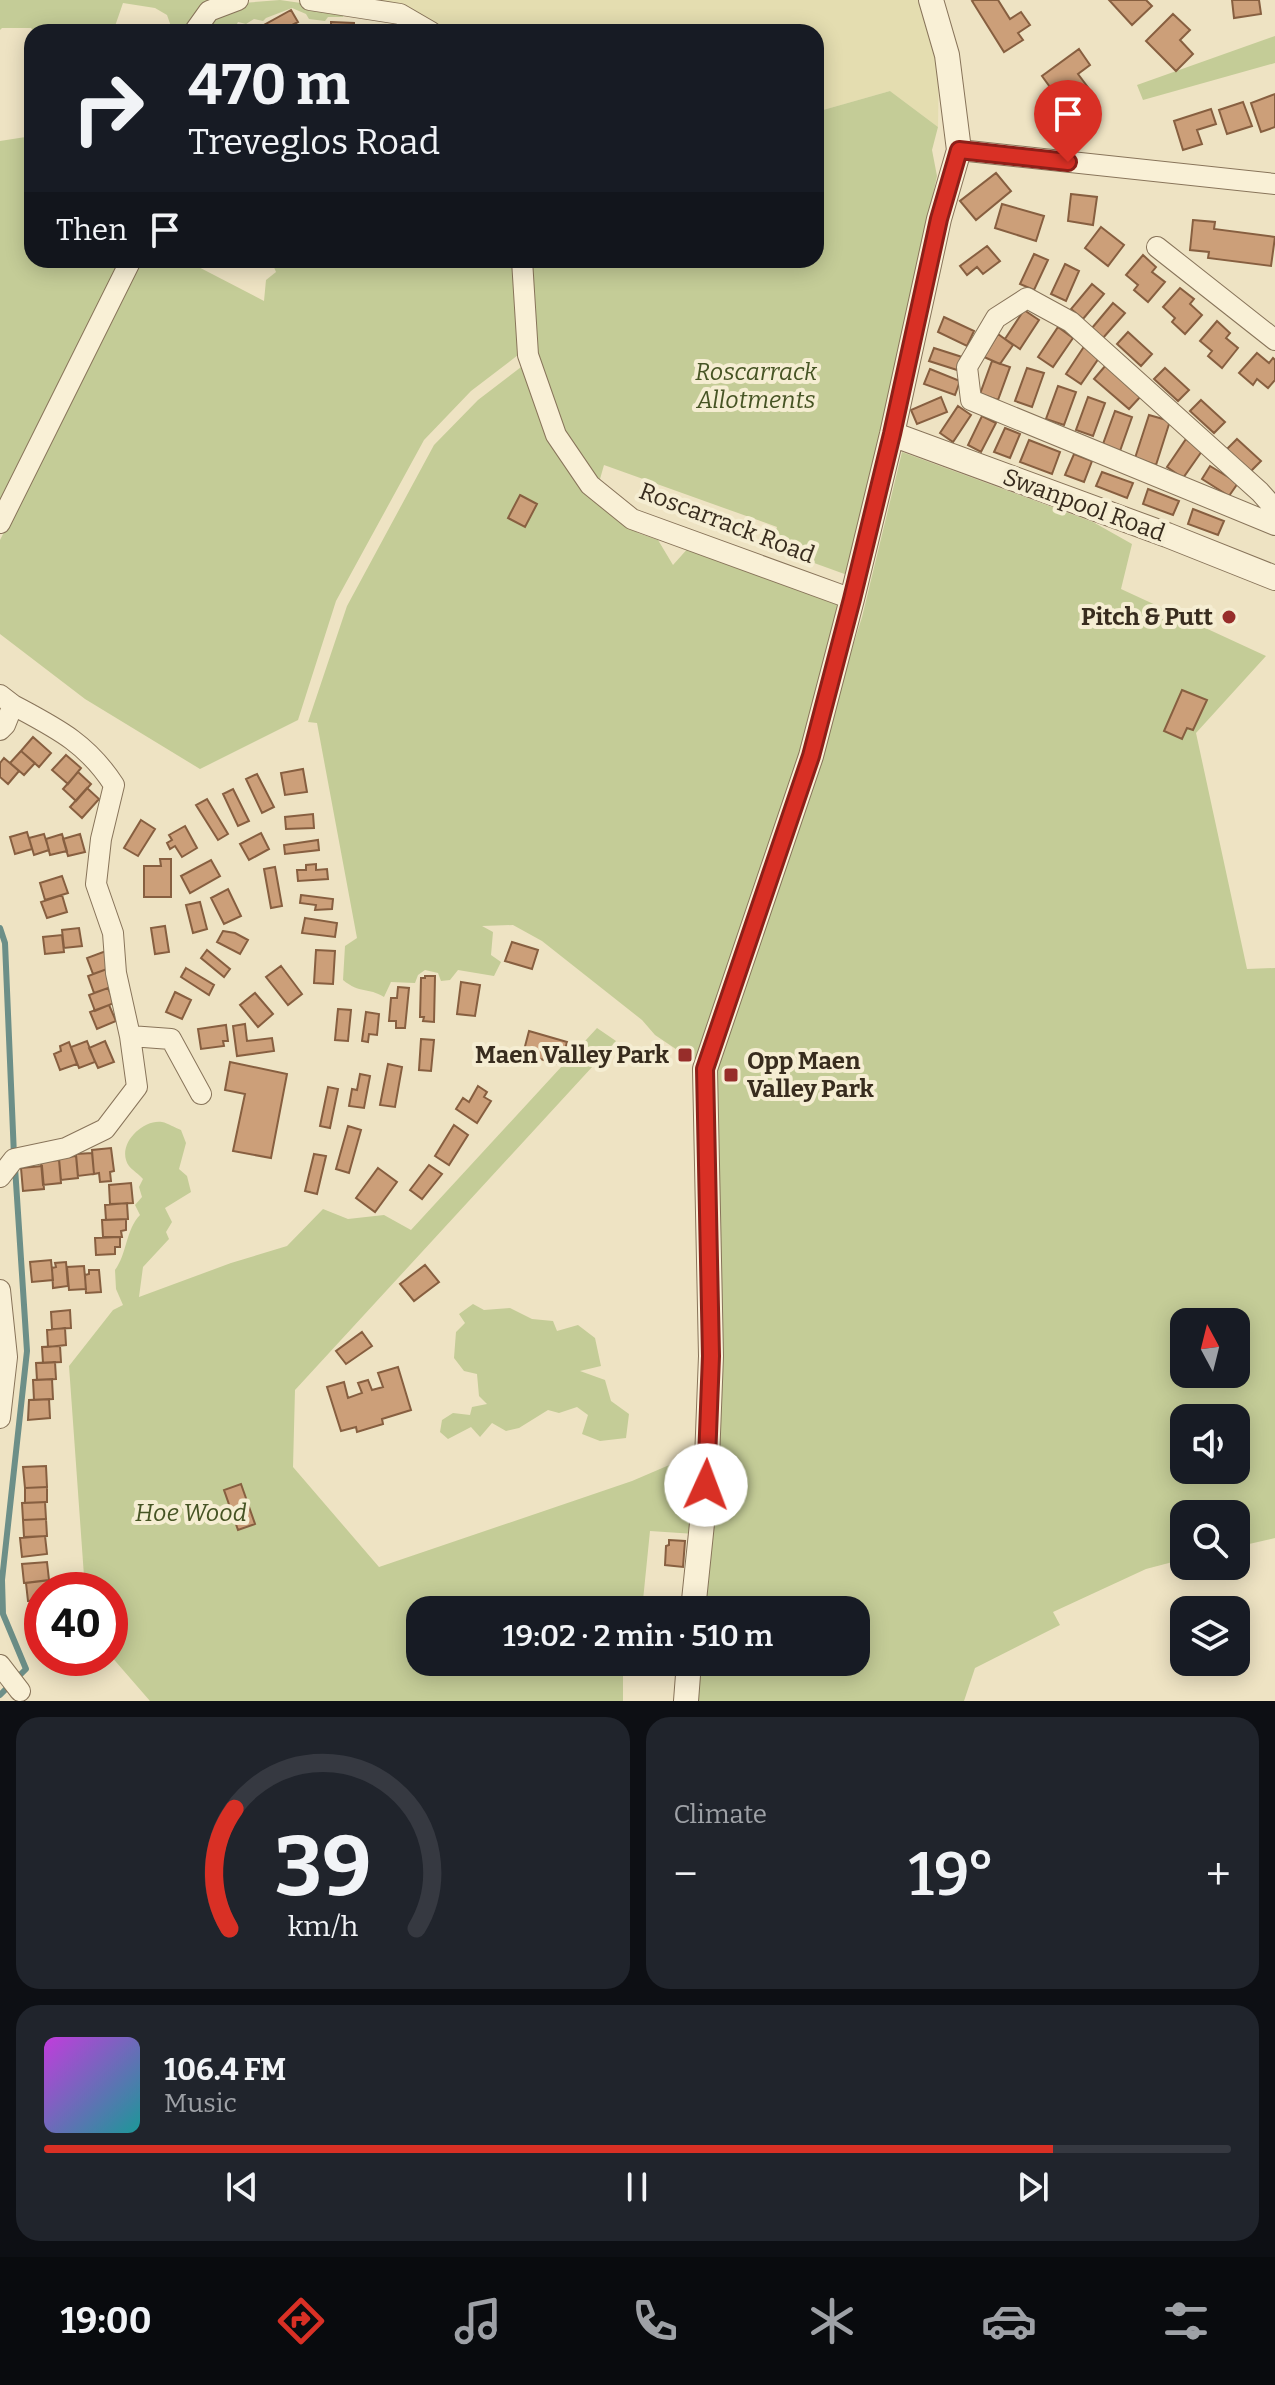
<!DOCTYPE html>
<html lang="en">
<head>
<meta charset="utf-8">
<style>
  :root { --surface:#171b24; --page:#20242c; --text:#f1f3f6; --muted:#9ea1a6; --line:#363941; --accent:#d93025 }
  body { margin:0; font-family:Bitter,serif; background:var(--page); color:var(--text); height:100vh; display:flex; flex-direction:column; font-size:30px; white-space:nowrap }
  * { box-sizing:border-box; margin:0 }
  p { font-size:26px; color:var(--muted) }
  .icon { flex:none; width:44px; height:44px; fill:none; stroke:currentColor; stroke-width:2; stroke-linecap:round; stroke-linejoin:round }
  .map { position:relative; height:1701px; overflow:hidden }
  .details { display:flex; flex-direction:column; gap:16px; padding:16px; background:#0d0f14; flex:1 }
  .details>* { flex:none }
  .top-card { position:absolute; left:24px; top:24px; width:800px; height:244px; border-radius:24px; box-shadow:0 4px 20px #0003; background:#171b24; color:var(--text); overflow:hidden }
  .needle { width:52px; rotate:353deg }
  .fabs { position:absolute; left:1170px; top:1308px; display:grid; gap:16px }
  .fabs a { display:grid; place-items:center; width:80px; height:80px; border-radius:16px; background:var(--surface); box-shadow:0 4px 20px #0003; font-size:40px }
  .speed { position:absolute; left:24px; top:1572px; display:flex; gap:16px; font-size:40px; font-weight:700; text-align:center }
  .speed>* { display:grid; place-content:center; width:104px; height:104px; border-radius:50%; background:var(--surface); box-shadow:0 4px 20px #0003; line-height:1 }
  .speed .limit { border:12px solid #d22; background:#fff; color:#111 }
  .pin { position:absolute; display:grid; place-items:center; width:68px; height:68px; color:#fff; margin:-82px -34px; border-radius:50% 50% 50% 0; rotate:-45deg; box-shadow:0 0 8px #0007 }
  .pin .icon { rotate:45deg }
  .me { position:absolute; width:88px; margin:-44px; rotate:2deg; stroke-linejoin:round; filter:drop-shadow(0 0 6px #0008) }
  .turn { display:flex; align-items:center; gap:28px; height:168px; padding:0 32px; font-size:36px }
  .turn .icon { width:104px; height:104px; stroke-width:2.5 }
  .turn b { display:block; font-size:56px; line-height:68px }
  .then { display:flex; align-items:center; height:76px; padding:0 32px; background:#0003; gap:16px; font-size:30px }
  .big { font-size:60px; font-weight:600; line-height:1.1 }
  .details .tile { flex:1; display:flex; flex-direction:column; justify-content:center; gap:12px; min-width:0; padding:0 28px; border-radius:24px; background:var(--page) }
  .details .dial { align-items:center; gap:0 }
  .dial svg { height:208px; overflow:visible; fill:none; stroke:var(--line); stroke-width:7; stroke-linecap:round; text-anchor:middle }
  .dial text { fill:var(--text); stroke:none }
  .song { display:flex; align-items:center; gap:24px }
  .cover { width:96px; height:96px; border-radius:12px; background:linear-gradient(135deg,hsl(290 70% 55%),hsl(180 70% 35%)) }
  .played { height:8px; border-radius:4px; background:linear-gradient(90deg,var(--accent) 85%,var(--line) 85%) }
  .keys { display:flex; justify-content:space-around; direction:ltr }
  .heat { display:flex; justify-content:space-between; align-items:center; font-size:44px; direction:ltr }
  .details .tiles { flex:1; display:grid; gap:16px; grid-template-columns:1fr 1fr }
  .tile:last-child { grid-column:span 2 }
  .trip { position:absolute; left:406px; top:1596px; width:464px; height:80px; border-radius:24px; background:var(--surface); box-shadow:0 4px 20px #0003; font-weight:600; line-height:80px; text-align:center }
  .menu { display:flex; height:128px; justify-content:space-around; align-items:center; background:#090b0e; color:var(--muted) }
  .menu .icon { width:56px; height:56px }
  .menu .on { color:var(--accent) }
  .menu b { font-size:36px; color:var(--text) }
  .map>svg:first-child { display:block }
  .farmland { fill:#e4ddb0 }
  .green { fill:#c4cc97; fill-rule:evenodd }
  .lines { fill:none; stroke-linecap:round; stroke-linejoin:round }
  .stream { stroke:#6c8f88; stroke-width:6 }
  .building { fill:#cc9f79; stroke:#875f40; stroke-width:2 }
  .minor-casing { stroke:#88745a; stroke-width:22 }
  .tertiary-casing { stroke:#88745a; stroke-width:26 }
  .minor { stroke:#f9f0d6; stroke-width:20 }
  .tertiary { stroke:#f9f0d6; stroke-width:24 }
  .route-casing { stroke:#8d1f18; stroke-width:20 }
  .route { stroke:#d93025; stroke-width:14 }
  .poi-dot { fill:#972d2a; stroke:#f5edd2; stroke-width:3 }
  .labels { text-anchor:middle; stroke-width:8; stroke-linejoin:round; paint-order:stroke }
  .park-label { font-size:24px; font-style:italic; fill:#465424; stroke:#f5edd2 }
  .street-label { font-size:24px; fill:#382c1e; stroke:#f5edd2 }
  .poi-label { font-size:24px; font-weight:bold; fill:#382c1e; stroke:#f5edd2; text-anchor:end }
</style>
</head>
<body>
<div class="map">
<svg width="1275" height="1701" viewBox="0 0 1275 1701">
  <rect width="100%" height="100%" fill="#eee3c3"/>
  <path class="farmland" d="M340,0H922L939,56L938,127L890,91L816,112V32H441Z"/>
  <path class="green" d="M0,0H222L188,32H173L167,15L155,8L123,3L114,29L107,32H34L31,28H2L0,30Z
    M280,0L343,9V17H328L325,21L309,19L306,14L292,8L266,18L263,21L254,19L246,24L238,22L233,32H201L213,14L243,3Z
    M1275,36V63L1143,100L1137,85Z
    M890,91L938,127L932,150L937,176L850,576L770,547L777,527L604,465L598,486L563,434L534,353L528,260H816V112Z
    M32,136V260H122L0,503V141Z
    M141,260H185L264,301L266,280L276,272L271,260H513L518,355L471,391L424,440L336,601L298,720L200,769L85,699L0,634V540Z
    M525,364L585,489L638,533L658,540L673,565L690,546L845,601L806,756L704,1068L655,1035L642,1020L542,941L513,925L482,926L493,932L491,955L501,962L494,976L458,970L450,980L441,981L438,973L425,970L418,975L415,983L391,982L384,997C368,987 360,994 343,980L345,946L357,938L317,723L308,722L347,606L434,445L478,400Z
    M902,452L1093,522L1132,544L1121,589L1266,656L1196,733L1247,969L1275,968V1538L1236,1547V1514H1184V1559L1146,1569L1053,1612L1060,1625L975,1668L964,1701H686L689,1662H856V1610H693L706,1485L705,1069L835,703L862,617ZM1184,1322H1236V1374H1184ZM1184,1418H1236V1470H1184Z
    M597,1028L616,1041L295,1390L293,1467L379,1567L632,1481L702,1451L695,1534L650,1531L642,1610H420V1662H623V1701H150L110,1655V1590H85L69,1366L113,1310L123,1305L116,1289L115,1270C127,1254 126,1229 140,1215L135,1205L142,1197L139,1187L143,1179C139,1174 132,1170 129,1166C115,1146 142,1119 162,1122C168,1123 175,1128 181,1130L186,1143L179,1169L187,1176L191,1192L165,1208L172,1222L166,1232L169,1239L143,1267L139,1297L231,1263L287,1246L323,1209L348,1219L384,1215L411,1230Z
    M473,1304L484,1310L510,1308L532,1319L553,1321L557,1331L578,1325L595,1338L601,1366L580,1371L605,1380L611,1401L629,1414L626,1438L600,1441L582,1434L588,1415L577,1407L559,1413L548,1410L519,1428L506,1431L492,1423L480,1437L471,1427L448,1439L440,1432L442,1420L453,1413L470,1415L472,1407L487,1404L479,1396L477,1374L464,1371L454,1358L456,1332L465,1323L459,1314Z"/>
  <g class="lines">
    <path class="stream" d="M0,928L5,943L14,1156
      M0,1695L26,1669L3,1614L2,1580L27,1351L15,1167"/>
  </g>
  <path class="building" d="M974,0H998L1010,19L1021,12L1030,25L1018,33L1023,40L1004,52L972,1Z
    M1109,0H1146L1152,6L1132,25Z
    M1232,0H1259L1261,14L1234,18Z
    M291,10L298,22L279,32H267L264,25Z
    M1173,14L1190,30L1180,40L1193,54L1176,71L1146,41Z
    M331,22L354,23V32H331Z
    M1079,49L1090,65L1078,74L1096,98L1071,116L1042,76Z
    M1275,94V127L1261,132L1251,103Z
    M1243,102L1252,126L1227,134L1219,110Z
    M1211,109L1216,124L1197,130L1202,144L1183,150L1174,121Z
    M996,173L1011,191L976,220L960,201Z
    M1071,194L1097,197L1093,225L1068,221Z
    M1002,204L1044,216L1036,241L995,228Z
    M1193,220L1215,222L1214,229L1275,237L1271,266L1208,258L1209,252L1190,250Z
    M1101,227L1124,245L1108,266L1085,248Z
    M987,246L1000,261L983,274L977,267L967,275L960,266Z
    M1034,254L1048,260L1034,290L1020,284Z
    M1143,255L1156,267L1152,272L1165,282L1148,302L1134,290L1138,285L1126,275Z
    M1065,264L1079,271L1066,301L1051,294Z
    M1092,284L1104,294L1083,319L1071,309Z
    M1180,288L1194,299L1190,304L1202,315L1185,334L1172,322L1175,318L1163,307Z
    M1113,303L1125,313L1103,338L1092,328Z
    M1024,310L1039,320L1020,349L1005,339Z
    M944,317L974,331L967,346L938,332Z
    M1217,321L1230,333L1226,338L1238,348L1222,368L1208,356L1212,351L1200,341Z
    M1058,327L1073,338L1053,367L1038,357Z
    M1128,332L1152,354L1141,366L1117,344Z
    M998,334L1013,345L1000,364L984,357Z
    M1085,345L1101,355L1081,384L1066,374Z
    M934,348L962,357L957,370L929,361Z
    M1257,353L1269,363L1273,358L1275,360V380L1268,388L1257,379L1253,385L1239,373Z
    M992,361L1010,367L998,400L980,394Z
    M1106,365L1141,396L1129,409L1094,379Z
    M1027,368L1044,373L1032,407L1015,401Z
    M1165,368L1189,390L1178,401L1154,379Z
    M930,369L960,381L955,395L924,384Z
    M1058,386L1076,392L1064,425L1046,419Z
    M941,397L947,412L917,424L911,410Z
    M1088,397L1105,403L1093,436L1076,430Z
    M1201,400L1225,422L1214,433L1190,411Z
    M958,406L971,415L953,442L940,433Z
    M1115,411L1132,417L1120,451L1103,444Z
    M1149,415L1170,421L1156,465L1135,458Z
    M982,416L996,423L981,452L968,445Z
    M1005,428L1020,434L1010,458L994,452Z
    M1186,439L1202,451L1183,478L1167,467Z
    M1237,439L1261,461L1250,472L1226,450Z
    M1029,440L1060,452L1052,474L1020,462Z
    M1074,454L1092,461L1084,482L1065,475Z
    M1210,466L1238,483L1229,496L1202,479Z
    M1102,472L1133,483L1127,498L1096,486Z
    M1148,489L1179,501L1173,515L1143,504Z
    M520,495L537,504L525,527L508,518Z
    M1193,509L1224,521L1218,535L1188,524Z
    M1182,690L1207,700L1193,730L1187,728L1182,739L1164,731Z
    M33,737L51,753L39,767L21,751Z
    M21,751L35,763L24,775L10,763Z
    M66,755L81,768L68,784L52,770Z
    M4,758L19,771L8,784L0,777V763Z
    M303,769L307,792L285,795L281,773Z
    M78,772L91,784L76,801L63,789Z
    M257,774L274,807L262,813L246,779Z
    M87,788L99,799L82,818L70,807Z
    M233,789L249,821L238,826L223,794Z
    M207,799L228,834L218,840L196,805Z
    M313,814L314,828L286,829L285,817Z
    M141,820L155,829L138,856L124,848Z
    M185,826L197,848L182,857L175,846L170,849L167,843L172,840L169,835Z
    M27,832L32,849L15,854L10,837Z
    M261,833L269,849L249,860L240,844Z
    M44,834L49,850L34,855L29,838Z
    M62,834L67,851L50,855L46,839Z
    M80,834L85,852L68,856L63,839Z
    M318,840L319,850L285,854L284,845Z
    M160,859H171V897H144V866H161Z
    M211,860L220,876L190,893L181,876Z
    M316,864V870L327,869L328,879L298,881L297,870H306V865Z
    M275,867L282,906L271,908L264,869Z
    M62,876L68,893L45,900L40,883Z
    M228,889L241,916L224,924L211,898Z
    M62,895L67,912L47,918L41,902Z
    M301,895L333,899L332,909L315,910L316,905L300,903Z
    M200,902L207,929L193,933L186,905Z
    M305,918L337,923L335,937L302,933Z
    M165,926L169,952L155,954L151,928Z
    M79,928L82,946L64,948L62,930Z
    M223,931L235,933L248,940L240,954L217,942Z
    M62,935L64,952L45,954L43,937Z
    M512,942L538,950L532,969L505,961Z
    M207,950L230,969L224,977L201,958Z
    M316,950L335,951L333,984L314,983Z
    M106,951L113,967L93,974L87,958Z
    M281,966L302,994L288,1005L266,977Z
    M186,968L214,985L209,995L181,977Z
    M107,969L114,986L94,993L88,976Z
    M425,976H435L434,1022L423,1021L424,1017H420L421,978H425Z
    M461,982L480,985L475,1016L457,1014Z
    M398,987L409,988L405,1028H396V1021H389L391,998H397Z
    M108,988L114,1003L95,1011L89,995Z
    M175,992L191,1000L182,1019L166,1012Z
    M255,993L273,1014L258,1027L240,1005Z
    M109,1005L116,1021L97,1029L90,1012Z
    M338,1009L351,1010L348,1041L335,1040Z
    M366,1012L379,1014L377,1035L369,1034L368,1042L362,1041Z
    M245,1024L247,1041L272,1038L274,1051L237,1056L233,1026Z
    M226,1025L228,1041H223L224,1046L201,1049L198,1029Z
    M529,1031L567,1042L561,1065L523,1054Z
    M421,1039L434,1040L431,1071L419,1070Z
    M87,1041L95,1062L79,1068L71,1047Z
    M105,1041L114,1062L98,1068L89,1048Z
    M69,1042L77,1064L60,1070L54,1054L61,1051L60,1046Z
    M230,1062L287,1074L271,1158L233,1151L245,1094L225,1090Z
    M388,1064L402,1067L395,1107L380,1105Z
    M360,1074L370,1076L364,1108L349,1106L352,1089L357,1090Z
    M478,1086L487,1092L484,1097L491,1101L477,1123L456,1109L463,1098L469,1102Z
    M328,1087L338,1089L330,1128L320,1126Z
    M454,1125L468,1135L449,1165L435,1156Z
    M348,1126L361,1130L349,1173L336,1169Z
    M111,1148L114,1171L110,1172L111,1181L100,1182L99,1173L94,1174L92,1150Z
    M92,1153L94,1174L78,1176L76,1154Z
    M314,1154L326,1156L317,1194L305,1191Z
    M76,1156L78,1178L61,1180L59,1158Z
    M59,1160L61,1183L43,1185L41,1162Z
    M429,1165L442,1174L422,1199L410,1190Z
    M42,1166L44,1189L23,1191L21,1168Z
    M378,1168L397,1182L375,1212L356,1198Z
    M131,1183L133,1203L110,1204L109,1185Z
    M127,1203L128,1219L106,1220L105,1205Z
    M126,1219V1230L121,1231L122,1237H103L102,1220Z
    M120,1237V1247H115V1254L96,1255L95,1238Z
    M51,1260L53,1280L32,1282L30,1262Z
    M66,1262L68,1286L53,1288L52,1268L56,1267L55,1263Z
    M425,1265L439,1282L414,1301L400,1284Z
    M84,1266L86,1289L69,1290L67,1267Z
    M89,1270H99L101,1292L86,1293L85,1275L89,1274Z
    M70,1310L71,1328L52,1329L51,1312Z
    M65,1328L66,1345L48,1347L47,1330Z
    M362,1332L372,1346L346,1364L336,1351Z
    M60,1346L61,1362L43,1363L42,1347Z
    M55,1362L56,1379L37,1380L36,1363Z
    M398,1367L411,1410L382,1419L383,1424L357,1432L356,1427L341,1431L327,1387L344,1382L348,1398L362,1393L358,1383L368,1380L372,1390L383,1387L378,1373Z
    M52,1379L53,1399L34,1400L33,1380Z
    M49,1399L50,1418L28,1420L29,1400Z
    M46,1466L47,1487L25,1488L23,1467Z
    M241,1484L255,1524L238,1530L224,1490Z
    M47,1487V1502L25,1503V1488Z
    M45,1502L46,1519L23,1520L22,1503Z
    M46,1519L47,1536L24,1537L23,1520Z
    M45,1536L47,1554L22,1557L20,1538Z
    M669,1540L685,1541L683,1567L665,1565L666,1546L669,1545Z
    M47,1562L49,1580L24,1583L22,1564Z
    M51,1580L52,1590H42V1600L28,1601L26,1583Z
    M42,1600V1619L32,1620L30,1601Z"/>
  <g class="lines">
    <g class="minor-casing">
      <path id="minor" d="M310,0L400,14L431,32
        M194,32L209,11L238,0
        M959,150L1275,184
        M1157,247L1275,340
        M522,260L528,355L556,435L590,485L632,519L852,599
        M1275,509L1260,492L1071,322L1027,298L996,318L967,367L971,400L1275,525
        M0,523L131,260
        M0,695L13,705L5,725L0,730
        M130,1036L171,1039L201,1094
        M0,1177L14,1159L66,1148L105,1129L137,1087L130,1036L116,973L113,933L96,884L101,839L114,785C87,743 56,728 13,705
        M0,1290L7,1357L0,1418
        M0,1665L20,1691"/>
    </g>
    <g class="tertiary-casing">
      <path id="tertiary" d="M892,434L1167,535L1275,578
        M693,1610L706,1485L711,1356L705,1069L811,756L852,599L892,434L939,219L959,150L947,55L931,0
        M686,1701L689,1662"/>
    </g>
    <use href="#minor" class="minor"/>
    <use href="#tertiary" class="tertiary"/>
  </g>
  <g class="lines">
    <g class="route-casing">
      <path id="route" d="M706,1485L711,1356L705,1069L811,756L852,599L892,434L939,219L959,150L1068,162"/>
    </g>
    <use href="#route" class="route"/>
  </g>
  <g class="poi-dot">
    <circle cx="1229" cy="617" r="8"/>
    <rect x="677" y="1047" width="16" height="16" rx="4"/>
    <rect x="723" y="1067" width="16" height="16" rx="4"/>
  </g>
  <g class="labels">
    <g class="park-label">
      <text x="756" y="380">Roscarrack<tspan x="756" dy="28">Allotments</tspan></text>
      <text x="191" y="1521">Hoe Wood</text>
    </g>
    <g class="street-label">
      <text transform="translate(1084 505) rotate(20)" y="8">Swanpool Road</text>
      <text transform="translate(727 523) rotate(21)" y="8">Roscarrack Road</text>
    </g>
    <g class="poi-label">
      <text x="1213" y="625">Pitch &amp; Putt</text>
      <text x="669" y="1063">Maen Valley Park</text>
      <text x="747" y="1069" text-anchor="start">Opp Maen<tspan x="747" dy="28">Valley Park</tspan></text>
    </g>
  </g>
</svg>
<div class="fabs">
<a><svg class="needle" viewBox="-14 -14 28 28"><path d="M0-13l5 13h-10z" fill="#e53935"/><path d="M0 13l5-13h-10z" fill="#9ea1a6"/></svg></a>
<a><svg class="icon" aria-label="sound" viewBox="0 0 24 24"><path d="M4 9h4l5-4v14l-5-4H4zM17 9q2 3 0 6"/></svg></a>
<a><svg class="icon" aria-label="search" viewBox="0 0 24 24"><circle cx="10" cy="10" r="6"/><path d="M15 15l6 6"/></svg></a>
<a><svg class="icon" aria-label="layers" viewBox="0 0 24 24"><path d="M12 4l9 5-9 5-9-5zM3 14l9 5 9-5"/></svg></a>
</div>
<div class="speed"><div class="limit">40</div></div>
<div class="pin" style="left:1068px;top:162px;background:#d93025"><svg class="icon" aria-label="arrive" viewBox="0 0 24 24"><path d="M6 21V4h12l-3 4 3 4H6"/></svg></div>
<svg class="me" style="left:706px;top:1485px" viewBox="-20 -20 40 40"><circle r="19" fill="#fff"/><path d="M0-13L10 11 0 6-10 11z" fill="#d93025"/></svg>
<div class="trip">19:02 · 2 min · 510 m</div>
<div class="top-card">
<div class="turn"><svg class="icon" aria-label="right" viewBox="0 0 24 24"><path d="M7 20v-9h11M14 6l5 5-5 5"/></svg><div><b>470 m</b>Treveglos Road</div></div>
<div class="then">Then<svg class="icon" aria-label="arrive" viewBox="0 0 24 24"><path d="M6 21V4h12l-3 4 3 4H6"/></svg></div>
</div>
</div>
<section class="details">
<div class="tiles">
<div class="tile dial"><svg viewBox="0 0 100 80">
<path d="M14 69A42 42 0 1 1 86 69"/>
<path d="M14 69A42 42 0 0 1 16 23" stroke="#d93025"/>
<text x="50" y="56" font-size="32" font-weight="700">39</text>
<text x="50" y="72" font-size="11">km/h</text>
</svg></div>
<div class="tile"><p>Climate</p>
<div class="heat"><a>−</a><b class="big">19°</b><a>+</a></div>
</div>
<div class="tile">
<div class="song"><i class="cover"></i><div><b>106.4 FM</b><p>Music</p></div></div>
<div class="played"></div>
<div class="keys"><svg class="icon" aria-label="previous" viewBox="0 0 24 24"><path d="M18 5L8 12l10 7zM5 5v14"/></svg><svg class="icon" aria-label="pause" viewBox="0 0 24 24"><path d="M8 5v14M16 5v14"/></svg><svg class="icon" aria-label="next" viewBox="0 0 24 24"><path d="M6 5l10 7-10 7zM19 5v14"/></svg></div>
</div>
</div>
</section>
<nav class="menu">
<b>19:00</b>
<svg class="icon on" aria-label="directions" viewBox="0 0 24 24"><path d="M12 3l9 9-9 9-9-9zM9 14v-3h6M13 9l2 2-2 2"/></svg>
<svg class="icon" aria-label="music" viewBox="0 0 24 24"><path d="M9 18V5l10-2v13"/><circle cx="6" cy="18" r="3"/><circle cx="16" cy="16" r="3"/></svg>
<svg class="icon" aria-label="phone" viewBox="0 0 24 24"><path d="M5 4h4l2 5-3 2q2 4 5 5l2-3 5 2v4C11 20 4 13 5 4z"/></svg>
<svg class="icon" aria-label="climate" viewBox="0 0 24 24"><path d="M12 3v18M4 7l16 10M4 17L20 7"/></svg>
<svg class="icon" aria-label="car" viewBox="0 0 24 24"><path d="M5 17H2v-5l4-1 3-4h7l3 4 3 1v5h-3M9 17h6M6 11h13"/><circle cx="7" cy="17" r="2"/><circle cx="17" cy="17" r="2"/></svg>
<svg class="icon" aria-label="filters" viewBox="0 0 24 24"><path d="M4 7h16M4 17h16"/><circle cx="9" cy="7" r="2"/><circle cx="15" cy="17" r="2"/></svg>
</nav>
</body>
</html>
